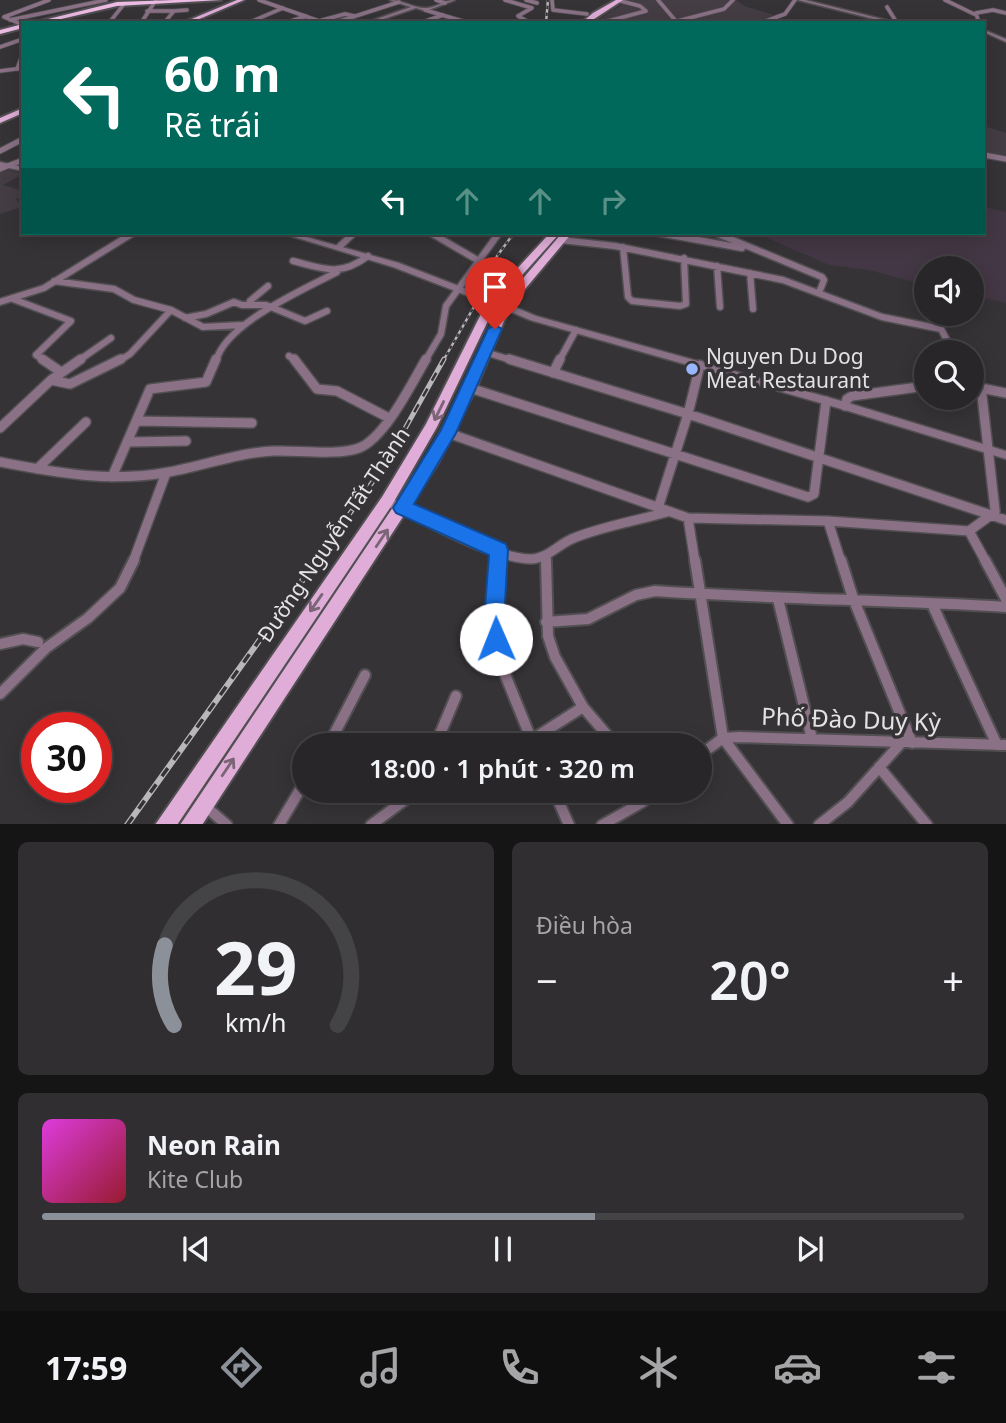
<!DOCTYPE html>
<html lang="vi">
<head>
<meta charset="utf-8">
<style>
  :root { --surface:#282628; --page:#302e30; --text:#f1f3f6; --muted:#a5a5a8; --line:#444345; --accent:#8c9099 }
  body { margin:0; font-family:"Noto Sans",sans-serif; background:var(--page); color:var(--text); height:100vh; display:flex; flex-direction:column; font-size:26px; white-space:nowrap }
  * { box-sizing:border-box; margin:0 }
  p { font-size:23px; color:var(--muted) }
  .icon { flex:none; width:38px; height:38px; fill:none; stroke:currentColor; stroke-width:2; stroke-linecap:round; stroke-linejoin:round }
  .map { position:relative; height:824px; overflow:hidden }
  .side { display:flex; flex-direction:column; gap:18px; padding:18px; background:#161516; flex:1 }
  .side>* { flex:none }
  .top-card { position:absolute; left:21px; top:21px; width:964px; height:214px; border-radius:0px; box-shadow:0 4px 18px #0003,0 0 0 2px var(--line); background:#00695c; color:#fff; overflow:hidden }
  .buttons { position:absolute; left:914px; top:256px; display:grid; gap:14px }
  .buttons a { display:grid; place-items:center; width:70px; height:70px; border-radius:50%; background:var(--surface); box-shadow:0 4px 18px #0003,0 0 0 2px var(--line); font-size:35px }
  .speed { position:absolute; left:21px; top:712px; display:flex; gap:14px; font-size:35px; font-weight:700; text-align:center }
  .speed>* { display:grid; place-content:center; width:91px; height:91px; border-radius:50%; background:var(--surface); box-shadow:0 4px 18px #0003,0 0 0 2px var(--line); line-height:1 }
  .speed .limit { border:10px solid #d22; background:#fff; color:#111 }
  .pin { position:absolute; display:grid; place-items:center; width:60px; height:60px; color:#fff; margin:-72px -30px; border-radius:50% 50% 50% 0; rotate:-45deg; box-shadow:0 0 7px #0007 }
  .pin .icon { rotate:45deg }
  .me { position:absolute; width:77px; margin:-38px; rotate:359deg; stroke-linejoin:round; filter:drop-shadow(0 0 5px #0008) }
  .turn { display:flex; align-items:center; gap:24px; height:147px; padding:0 28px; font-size:32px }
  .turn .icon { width:91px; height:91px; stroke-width:2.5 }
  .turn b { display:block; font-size:49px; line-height:60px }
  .lanes { display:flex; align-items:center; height:66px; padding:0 28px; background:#0003; justify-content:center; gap:35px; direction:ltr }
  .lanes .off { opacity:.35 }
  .big { font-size:52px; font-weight:600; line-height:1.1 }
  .side .card { flex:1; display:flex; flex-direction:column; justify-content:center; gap:10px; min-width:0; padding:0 24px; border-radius:10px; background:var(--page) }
  .side .dial { align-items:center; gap:0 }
  .dial svg { height:182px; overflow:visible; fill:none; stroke:var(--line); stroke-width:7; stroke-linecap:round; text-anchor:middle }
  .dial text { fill:var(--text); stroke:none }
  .song { display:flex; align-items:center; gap:21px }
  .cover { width:84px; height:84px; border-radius:10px; background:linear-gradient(135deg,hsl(300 70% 55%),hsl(350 70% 35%)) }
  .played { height:7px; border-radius:4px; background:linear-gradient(90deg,var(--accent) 60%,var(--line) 60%) }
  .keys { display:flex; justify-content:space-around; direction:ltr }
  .heat { display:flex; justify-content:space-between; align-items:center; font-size:38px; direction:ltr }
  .side .tiles { flex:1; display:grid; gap:18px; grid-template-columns:1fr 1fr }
  .card:last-child { grid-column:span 2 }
  .trip { position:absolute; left:292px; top:733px; width:420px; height:70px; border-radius:35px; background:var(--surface); box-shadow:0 4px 18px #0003,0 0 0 2px var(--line); font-weight:600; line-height:70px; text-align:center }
  .menu { display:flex; height:112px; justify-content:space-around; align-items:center; background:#100f10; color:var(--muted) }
  .menu .icon { width:49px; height:49px }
  .menu .selected { color:var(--accent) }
  .menu b { font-size:32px; color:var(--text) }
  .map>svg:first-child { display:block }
  .built { fill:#443d44 }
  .medical { fill:#443745 }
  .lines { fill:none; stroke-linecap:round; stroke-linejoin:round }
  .minor-far4-casing { stroke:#524f52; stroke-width:5 }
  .minor-far3-casing { stroke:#524f52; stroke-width:7 }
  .minor-far2-casing { stroke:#524f52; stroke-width:9 }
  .minor-far1-casing { stroke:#524f52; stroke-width:12 }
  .minor-casing { stroke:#524f52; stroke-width:14 }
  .tertiary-casing { stroke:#524f52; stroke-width:3 }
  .primary-casing { stroke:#524f52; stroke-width:4 }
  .trunk-casing { stroke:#524f52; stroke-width:4 }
  .minor-far4 { stroke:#8a7186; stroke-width:3.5 }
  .minor-far3 { stroke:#8a7186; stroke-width:5 }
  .minor-far2 { stroke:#8a7186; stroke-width:6 }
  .minor-far1 { stroke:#8a7186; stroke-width:9 }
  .minor { stroke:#8a7186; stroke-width:10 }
  .tertiary { fill:#8a7186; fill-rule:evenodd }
  .primary { fill:#dfadd7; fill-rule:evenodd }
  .trunk { fill:#ecbbe4; fill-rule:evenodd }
  .rail-far2-casing { stroke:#bab7ba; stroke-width:2.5 }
  .rail-far1-casing { stroke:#bab7ba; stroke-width:5 }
  .rail-casing { stroke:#bab7ba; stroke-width:6 }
  .rail-far2 { stroke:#363336; stroke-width:2; stroke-dasharray:3.5; stroke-linecap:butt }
  .rail-far1 { stroke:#363336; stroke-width:2.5; stroke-dasharray:9; stroke-linecap:butt }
  .rail { stroke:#363336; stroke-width:3.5; stroke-dasharray:10; stroke-linecap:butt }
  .oneway { stroke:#7a6476 }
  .route { fill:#1a73e8; stroke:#114b97; stroke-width:2 }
  .poi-dot { fill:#99b5fd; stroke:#363336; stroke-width:2.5 }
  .labels { text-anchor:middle; stroke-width:7; stroke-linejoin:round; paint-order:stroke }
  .poi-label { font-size:21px; fill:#e4e2e4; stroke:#363336; text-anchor:start }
  .street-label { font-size:21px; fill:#e4e2e4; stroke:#363336 }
  .near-street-label { font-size:24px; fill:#e4e2e4; stroke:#363336 }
</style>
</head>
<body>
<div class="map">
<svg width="1006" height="825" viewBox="0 0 1006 825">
  <rect width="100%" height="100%" fill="#363336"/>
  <path class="built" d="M629,0H736L744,6L774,15L750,23H593Z
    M984,126L1006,133V163L984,159Z
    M9,170L23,174L3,185L23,191V196L16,199L22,207L0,214V172Z"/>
  <path class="medical" d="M984,207L1006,212V303L971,295V268H926V285L869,270L829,265L756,233H984Z"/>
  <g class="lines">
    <g class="minor-far4-casing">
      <path id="minor-far4" d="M259,0L325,23
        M436,0L445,3
        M505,0L532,8L518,16L530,23
        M526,0L537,3
        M552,0L553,10L587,14
        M658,0L675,20
        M945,0L974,14
        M887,7L897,23
        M425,10L469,23
        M147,11H174L164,23
        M174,11L187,10
        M10,20L106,0
        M319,21L345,14L354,16
        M109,23L124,4
        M141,23L156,0
        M248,23L283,8
        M285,23L306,16
        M334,23L399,2
        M420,23L443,15
        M601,23L646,11L640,6L617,0
        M670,23L724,9L733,0
        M760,23L785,14L795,0
        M974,23L978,20L976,13L993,10L1006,13
        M23,25L4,17L49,0
        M0,47L23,39
        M17,69L23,53
        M0,71L23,68"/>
    </g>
    <g class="minor-far3-casing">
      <path id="minor-far3" d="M0,151L23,139
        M984,155L1006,159
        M0,169L23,160"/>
    </g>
    <g class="minor-far2-casing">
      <path id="minor-far2" d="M431,233L479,261
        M659,233L742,248
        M716,233L822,277L824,280L819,293
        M561,240L615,246L783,280L882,317L941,329L953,352
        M339,247L354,233
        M623,247L628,297L632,301L680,306L686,304L684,258
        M293,261C324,269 340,277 368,256
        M717,266L720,307
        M750,273L753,309
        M54,281L114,289L134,300L171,310L203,327L242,325
        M13,299L71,321L36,355L45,361
        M250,301L268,286
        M0,302L44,288L133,233
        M185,318L206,314L234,302L242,305H266L305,321L327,311
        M485,352L514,361
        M289,356L296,361
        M78,361L111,338
        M119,361L130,354L171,310
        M216,361C226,323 303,290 337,272
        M425,361L441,334L446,306L499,233
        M559,361L576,330"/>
    </g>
    <g class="minor-far1-casing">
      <path id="minor-far1" d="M42,359L61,372
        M294,359L317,389L337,391L389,418
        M509,359L688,414L991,515L995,514V510L981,387
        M553,373L560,359
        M51,380L70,384L121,359
        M971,386L1006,393
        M470,388L808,497L814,494L826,401
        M845,406L847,399L852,396L926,386
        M137,421L252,423
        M0,428L51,380L81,359
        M448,433L688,518L828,521L969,531
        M128,442L186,441
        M0,462C56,473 112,483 169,472C202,466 241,452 274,451C298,450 337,456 359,448C385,438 412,383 426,359
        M37,469L86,422
        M112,477L150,389L206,382L216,359
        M387,501C424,519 491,558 531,559C547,559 560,543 574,538C604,526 636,521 667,512
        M658,508L688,414L700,365
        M688,518L695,562
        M828,521L841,562
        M969,531L986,562
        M969,531L991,515L1006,520
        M546,555V562
        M133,562L166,473
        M498,562L499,550"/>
    </g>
    <g class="minor-casing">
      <path id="minor" d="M498,560L494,620L498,657L534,746
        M695,560L723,738L788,825
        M841,560L853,598L912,743
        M985,560L1006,599
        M778,599L812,739
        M932,604L997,745
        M546,622L588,619L636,595L655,591C772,599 889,600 1006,607
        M0,644L23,639L38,642
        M0,694L46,648L88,618L120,588L134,560
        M583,707L608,736
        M328,746L365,675
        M435,746L456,696
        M522,746L583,707L555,657L548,636L546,560
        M700,755L723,738L739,737L1006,745
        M879,767L927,825
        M554,791L569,825
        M205,806L227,825
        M279,825L304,783
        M371,825L417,791
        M602,825L641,803L656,791
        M819,825L848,802L901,743"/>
    </g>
    <g class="tertiary-casing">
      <path id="tertiary" d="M390,0C402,0 415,9 426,8C436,8 444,0 455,0L426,11L416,8L372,23H365L411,7Z
        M798,0H805L898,23H890Z
        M984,30L1006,39V42L984,32Z
        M0,162L23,167V171L0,166Z
        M281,233H292L399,263L495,300L496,302L492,305L489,304L393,267Z
        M505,303L536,316L845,402L1006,451V459L845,410L530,320L502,308V304Z"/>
    </g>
    <g class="primary-casing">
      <path id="primary" d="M237,0H244L190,23H182Z
        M616,0H623L588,23H581L593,13Z
        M23,108V113L0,123V118Z
        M550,233H560L496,304L437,427L392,505L177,825H155L382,497L426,424L488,300Z
        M562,233H572L510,307L476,388L438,463L202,825H180L428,455L464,388L501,304Z"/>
    </g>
    <g class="trunk-casing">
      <path id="trunk" d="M174,0H221L117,6L44,23H32L117,2Z
        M23,24V28L0,34V30Z"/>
    </g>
    <use href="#minor-far4" class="minor-far4"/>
    <use href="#minor-far3" class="minor-far3"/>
    <use href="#minor-far2" class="minor-far2"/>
    <use href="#minor-far1" class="minor-far1"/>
    <use href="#minor" class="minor"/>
    <use href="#tertiary" class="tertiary"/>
    <use href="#primary" class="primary"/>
    <use href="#trunk" class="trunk"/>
    <g class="rail-far2-casing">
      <path id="rail-far2" d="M546,23L548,0
        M443,361L479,298L497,256L514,233"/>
    </g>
    <g class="rail-far1-casing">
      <path id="rail-far1" d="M315,562L384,466L444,359"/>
    </g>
    <g class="rail-casing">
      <path id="rail" d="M127,825L317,560"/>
    </g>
    <use href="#rail-far2" class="rail-far2"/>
    <use href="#rail-far1" class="rail-far1"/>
    <use href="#rail" class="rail"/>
  </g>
  <defs><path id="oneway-shaft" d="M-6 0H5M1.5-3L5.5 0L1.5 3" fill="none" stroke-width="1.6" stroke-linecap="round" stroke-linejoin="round" transform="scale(1.75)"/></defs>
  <g class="oneway">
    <use href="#oneway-shaft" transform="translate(439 411) rotate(116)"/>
    <use href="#oneway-shaft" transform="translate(382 538) rotate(-56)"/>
    <use href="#oneway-shaft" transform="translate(316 603) rotate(125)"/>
    <use href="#oneway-shaft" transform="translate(228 767) rotate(-56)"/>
  </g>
  <path class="route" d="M495,325L502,329L456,433L414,504L506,544L508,550L504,620L506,639L503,646L496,649L489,646L484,620L489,555L396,513L393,508L441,430L488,329Z"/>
  <circle class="poi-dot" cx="692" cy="369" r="7"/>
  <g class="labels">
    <g class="poi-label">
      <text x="706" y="364">Nguyen Du Dog<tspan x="706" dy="24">Meat Restaurant</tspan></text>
    </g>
    <g class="street-label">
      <text transform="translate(334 535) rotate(-56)" y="7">Đường Nguyễn Tất Thành</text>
    </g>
    <g class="near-street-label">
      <text transform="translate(851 720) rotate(2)" y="8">Phố Đào Duy Kỳ</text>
    </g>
  </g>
</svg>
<div class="buttons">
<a><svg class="icon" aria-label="sound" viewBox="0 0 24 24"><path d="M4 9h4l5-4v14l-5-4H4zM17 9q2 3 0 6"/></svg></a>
<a><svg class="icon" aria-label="search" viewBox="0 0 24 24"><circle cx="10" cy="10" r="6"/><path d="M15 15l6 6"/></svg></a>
</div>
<div class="speed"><div class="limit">30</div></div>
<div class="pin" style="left:495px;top:329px;background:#d93025"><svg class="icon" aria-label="arrive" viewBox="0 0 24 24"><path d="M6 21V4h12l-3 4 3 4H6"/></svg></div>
<svg class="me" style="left:496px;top:639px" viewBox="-20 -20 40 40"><circle r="19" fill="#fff"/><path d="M0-13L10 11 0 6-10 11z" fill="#1a73e8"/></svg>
<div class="trip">18:00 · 1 phút · 320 m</div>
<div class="top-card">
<div class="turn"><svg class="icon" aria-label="left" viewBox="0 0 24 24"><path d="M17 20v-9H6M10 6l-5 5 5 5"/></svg><div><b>60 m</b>Rẽ trái</div></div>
<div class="lanes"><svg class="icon" aria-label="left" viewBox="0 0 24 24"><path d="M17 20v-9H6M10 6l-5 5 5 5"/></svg><svg class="icon off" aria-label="ahead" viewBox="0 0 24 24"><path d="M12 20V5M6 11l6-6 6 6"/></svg><svg class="icon off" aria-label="ahead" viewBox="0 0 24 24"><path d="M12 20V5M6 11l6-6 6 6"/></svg><svg class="icon off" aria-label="right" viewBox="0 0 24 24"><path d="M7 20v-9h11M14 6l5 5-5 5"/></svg></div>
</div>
</div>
<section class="side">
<div class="tiles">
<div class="card dial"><svg viewBox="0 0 100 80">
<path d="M14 69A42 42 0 1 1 86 69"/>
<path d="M14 69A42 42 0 0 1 10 34" stroke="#8c9099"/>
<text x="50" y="56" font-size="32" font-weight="700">29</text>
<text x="50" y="72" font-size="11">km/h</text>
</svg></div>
<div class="card"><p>Điều hòa</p>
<div class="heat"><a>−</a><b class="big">20°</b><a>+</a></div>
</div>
<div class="card">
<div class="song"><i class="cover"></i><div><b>Neon Rain</b><p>Kite Club</p></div></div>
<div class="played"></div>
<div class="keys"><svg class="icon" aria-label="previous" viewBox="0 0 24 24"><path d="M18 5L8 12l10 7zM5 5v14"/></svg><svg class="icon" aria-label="pause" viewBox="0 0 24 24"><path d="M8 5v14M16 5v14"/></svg><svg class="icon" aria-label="next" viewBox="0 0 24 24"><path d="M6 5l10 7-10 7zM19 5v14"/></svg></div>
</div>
</div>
</section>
<nav class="menu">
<b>17:59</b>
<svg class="icon selected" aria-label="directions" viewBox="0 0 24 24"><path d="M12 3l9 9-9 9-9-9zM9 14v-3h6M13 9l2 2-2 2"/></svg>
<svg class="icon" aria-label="music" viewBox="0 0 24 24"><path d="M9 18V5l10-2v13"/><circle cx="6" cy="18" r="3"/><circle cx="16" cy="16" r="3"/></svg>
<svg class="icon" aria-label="phone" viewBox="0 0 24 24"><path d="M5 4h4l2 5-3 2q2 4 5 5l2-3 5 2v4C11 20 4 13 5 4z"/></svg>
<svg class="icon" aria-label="climate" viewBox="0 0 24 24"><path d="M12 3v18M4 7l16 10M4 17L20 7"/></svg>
<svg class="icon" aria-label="car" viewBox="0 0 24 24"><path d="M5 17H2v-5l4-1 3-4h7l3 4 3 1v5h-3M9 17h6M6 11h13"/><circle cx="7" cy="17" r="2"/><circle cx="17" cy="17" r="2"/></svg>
<svg class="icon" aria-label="filters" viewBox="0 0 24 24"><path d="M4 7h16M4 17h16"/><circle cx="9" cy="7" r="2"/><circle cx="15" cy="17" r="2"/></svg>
</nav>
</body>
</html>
